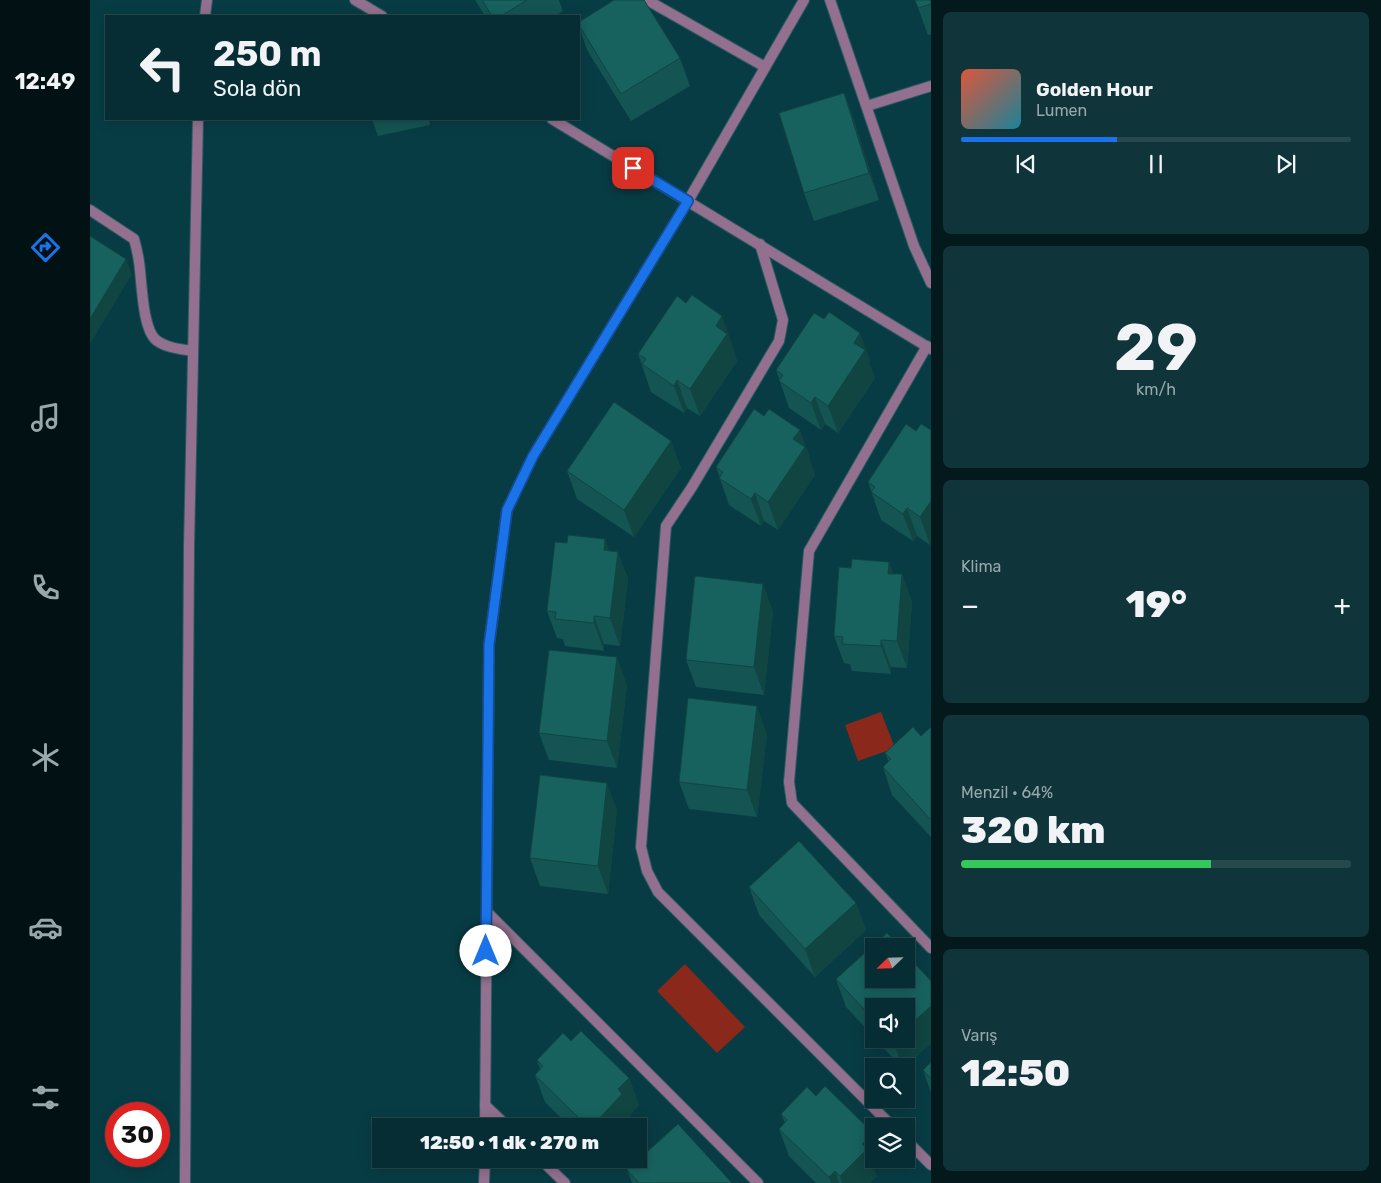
<!DOCTYPE html>
<html lang="tr">
<head>
<meta charset="utf-8">
<style>
  :root { --surface:#062d33; --page:#0f353b; --text:#f1f3f6; --muted:#98a8ac; --line:#27494e; --accent:#1a73e8 }
  body { margin:0; font-family:Rubik,sans-serif; background:var(--page); color:var(--text); height:100vh; display:flex; flex-direction:column; font-size:19px; white-space:nowrap }
  * { box-sizing:border-box; margin:0 }
  p { font-size:16px; color:var(--muted) }
  .icon { flex:none; width:28px; height:28px; fill:none; stroke:currentColor; stroke-width:2; stroke-linecap:round; stroke-linejoin:round }
  .map { position:relative; flex:1; overflow:hidden }
  .details { display:flex; flex-direction:column; gap:12px; padding:12px; background:#03191c; width:450px }
  .details>* { flex:none }
  .top-card { position:absolute; left:15px; top:15px; width:475px; height:105px; border-radius:0px; box-shadow:0 2px 12px #0003,0 0 0 1px var(--line); background:#062d33; color:var(--text); overflow:hidden }
  .needle { width:32px; rotate:247deg }
  .tools { position:absolute; left:775px; top:938px; display:grid; gap:10px }
  .tools a { display:grid; place-items:center; width:50px; height:50px; border-radius:0px; background:var(--surface); box-shadow:0 2px 12px #0003,0 0 0 1px var(--line); font-size:25px }
  .speed { position:absolute; left:15px; top:1102px; display:flex; gap:10px; font-size:25px; font-weight:700; text-align:center }
  .speed>* { display:grid; place-content:center; width:65px; height:65px; border-radius:50%; background:var(--surface); box-shadow:0 2px 12px #0003,0 0 0 1px var(--line); line-height:1 }
  .speed .limit { border:8px solid #d22; background:#fff; color:#111 }
  .pin { position:absolute; display:grid; place-items:center; width:42px; height:42px; color:#fff; margin:-21px; border-radius:10px; box-shadow:0 2px 8px #0006 }
  .me { position:absolute; width:55px; margin:-28px; rotate:0deg; stroke-linejoin:round; filter:drop-shadow(0 0 4px #0008) }
  .turn { display:flex; align-items:center; gap:18px; height:105px; padding:0 25px; font-size:22px }
  .turn .icon { width:65px; height:65px; stroke-width:2.5 }
  .turn b { display:block; font-size:35px; line-height:42px }
  .big { font-size:38px; font-weight:800; line-height:1.1 }
  .details .tile { flex:1; display:flex; flex-direction:column; justify-content:center; gap:8px; min-width:0; padding:0 18px; border-radius:8px; background:var(--page) }
  .details .dial { align-items:center; gap:0 }
  .dial b { font-size:65px; line-height:1 }
  .song { display:flex; align-items:center; gap:15px }
  .cover { width:60px; height:60px; border-radius:8px; background:linear-gradient(135deg,hsl(10 70% 55%),hsl(190 70% 35%)) }
  .played { height:5px; border-radius:2px; background:linear-gradient(90deg,var(--accent) 40%,var(--line) 40%) }
  .keys { display:flex; justify-content:space-around; direction:ltr }
  .heat { display:flex; justify-content:space-between; align-items:center; font-size:28px; direction:ltr }
  .charge { height:8px; border-radius:4px; background:linear-gradient(90deg,#34c759 64%,var(--line) 0) }
  .trip { position:absolute; left:282px; top:1118px; width:275px; height:50px; border-radius:0px; background:var(--surface); box-shadow:0 2px 12px #0003,0 0 0 1px var(--line); font-weight:800; line-height:50px; text-align:center }
  main { display:flex; flex:1; min-height:0 }
  .tab-bar { display:flex; flex-direction:column; width:90px; justify-content:space-around; align-items:center; background:#021214; color:var(--muted) }
  .tab-bar .icon { width:35px; height:35px }
  .tab-bar .on { color:var(--accent) }
  .tab-bar b { font-size:22px; color:var(--text) }
  .map>svg:first-child { display:block }
  .green { fill:#8a281b }
  .lines { fill:none; stroke-linecap:round; stroke-linejoin:round }
  .service-casing { stroke:#2b5a62; stroke-width:12 }
  .minor-casing { stroke:#2b5a62; stroke-width:12 }
  .service { stroke:#93708f; stroke-width:10 }
  .minor { stroke:#93708f; stroke-width:10 }
  .wall { fill:#145452 }
  .shaded-wall { fill:#104542 }
  .building { fill:#17625f; stroke:#104542 }
  .route-casing { stroke:#114b97; stroke-width:12 }
  .route { stroke:#1a73e8; stroke-width:9 }
</style>
</head>
<body>
<main>
<nav class="tab-bar">
<b>12:49</b>
<svg class="icon on" aria-label="directions" viewBox="0 0 24 24"><path d="M12 3l9 9-9 9-9-9zM9 14v-3h6M13 9l2 2-2 2"/></svg>
<svg class="icon" aria-label="music" viewBox="0 0 24 24"><path d="M9 18V5l10-2v13"/><circle cx="6" cy="18" r="3"/><circle cx="16" cy="16" r="3"/></svg>
<svg class="icon" aria-label="phone" viewBox="0 0 24 24"><path d="M5 4h4l2 5-3 2q2 4 5 5l2-3 5 2v4C11 20 4 13 5 4z"/></svg>
<svg class="icon" aria-label="climate" viewBox="0 0 24 24"><path d="M12 3v18M4 7l16 10M4 17L20 7"/></svg>
<svg class="icon" aria-label="car" viewBox="0 0 24 24"><path d="M5 17H2v-5l4-1 3-4h7l3 4 3 1v5h-3M9 17h6M6 11h13"/><circle cx="7" cy="17" r="2"/><circle cx="17" cy="17" r="2"/></svg>
<svg class="icon" aria-label="filters" viewBox="0 0 24 24"><path d="M4 7h16M4 17h16"/><circle cx="9" cy="7" r="2"/><circle cx="15" cy="17" r="2"/></svg>
</nav>
<div class="map">
<svg width="841" height="1183" viewBox="0 0 841 1183">
  <rect width="100%" height="100%" fill="#083c44"/>
  <path class="green" d="M791,712L805,748L768,761L755,725Z
    M595,964L655,1027L627,1053L567,991Z"/>
  <g class="lines">
    <g class="service-casing">
      <path id="service" d="M557,0L675,67
        M740,0L824,246L841,283
        M777,106L841,86
        M0,210L44,239C46,246 48,254 49,262C52,281 52,328 66,340C76,348 91,349 103,351
        M670,244L693,320L689,341L602,487L576,526L551,847L557,871L568,892L802,1126
        M837,346L719,551L699,782L702,803L841,948
        M397,912L668,1183
        M395,1105L417,1126
        M816,1140L841,1165
        M450,1159L475,1183"/>
    </g>
    <g class="minor-casing">
      <path id="minor" d="M265,0L292,16
        M115,16L117,0
        M462,119L841,349
        M395,1126L399,645L417,510L443,456L598,201L714,0
        M95,1183L99,547L108,119
        M394,1183L395,1159"/>
    </g>
    <use href="#service" class="service"/>
    <use href="#minor" class="minor"/>
  </g>
  <path class="wall" d="M385,0H469L473,11L465,16H395Z
    M841,0V34L838,35L828,8Z
    M489,22L590,58L600,86L541,121L497,50L489,26Z
    M754,93L764,120L789,200L724,221L714,193Z
    M282,119H339L340,125L288,136Z
    M642,344V345L647,361L610,416L597,408L594,413L561,392L548,354Z
    M780,360L779,362L785,378L748,433L735,424L731,430L699,408L686,370Z
    M816,424L840,545L827,536L823,541L791,520L778,482Z
    M581,441L591,468L544,537L487,499L477,471Z
    M720,457L719,458L725,475L688,530L674,521L671,526L639,505L626,467Z
    M519,551L528,552L538,579L530,646L514,644V651L475,646L473,639L467,638L457,611Z
    M799,562L803,574H812L822,602L817,668L801,667V674L762,671L760,664L754,663L744,636L761,568Z
    M683,611L674,695L606,687L596,660Z
    M537,685L527,768L459,760L449,733Z
    M841,727V837L802,795L793,767L799,762L795,753L831,736Z
    M677,734L667,817L599,809L589,782Z
    M527,810L518,894L450,886L440,858Z
    M659,887L766,903L776,930L725,977L669,915Z
    M746,979L841,981V1043L816,1066H811L785,1039H816L784,1006V1037L756,1007Z
    M447,1060L539,1078L549,1105L540,1115L542,1122L538,1126H479L455,1102L445,1075L450,1069Z
    M841,1062V1093L833,1070Z
    M726,1096L784,1134L793,1160L784,1169L787,1176L780,1183H726L699,1156L689,1129L695,1123L691,1114Z
    M537,1170L642,1183H542Z"/>
  <path class="shaded-wall" d="M754,93L764,120L789,200L779,173Z
    M36,259L42,274L0,344V319Z
    M632,316L642,344V345L647,361L610,416L600,389L626,326Z
    M770,333L780,360L779,362L785,378L748,433L738,406L764,343Z
    M587,380L597,408L594,413L584,386Z
    M725,397L735,424L731,430L721,403Z
    M710,430L720,457L719,458L725,475L688,530L678,502L703,439Z
    M581,441L591,468L544,537L534,510Z
    M665,493L674,521L671,526L661,499Z
    M841,501V543L840,545L830,517Z
    M817,508L827,536L823,541L813,514Z
    M515,539L525,566L514,550Z
    M528,552L538,579L530,646L520,618Z
    M799,562L809,589L798,574Z
    M812,574L822,602L817,668L807,641Z
    M673,584L683,611L674,695L664,667Z
    M504,616L514,644V651L504,623Z
    M791,640L801,667V674L791,646Z
    M527,657L537,685L527,768L517,741Z
    M667,706L677,734L667,817L657,790Z
    M517,783L527,810L518,894L508,866Z
    M766,903L776,930L725,977L715,949Z
    M841,1006V1043L816,1066H812L803,1041L806,1039H816V1029Z
    M539,1078L549,1105L540,1115L542,1122L538,1126H507L506,1122L528,1089Z
    M500,1117L504,1126H495L494,1123Z
    M783,1133L784,1159H793V1160L784,1169L787,1176L780,1183H752L750,1176L772,1144Z
    M745,1171L749,1183H741L739,1177Z"/>
  <path class="building" d="M392,0H437L411,16H402Z
    M524,0H554L590,58L531,94L489,25V22Z
    M825,0H841V4L828,8Z
    M754,93L779,173L714,193L689,113Z
    M0,236L36,259L0,319Z
    M602,295L632,316L626,326L637,334L600,389L587,380L584,386L552,364L556,359L548,354L587,296L596,303Z
    M739,312L770,333L764,343L775,350L738,406L725,397L721,403L689,381L693,375L686,370L724,313L734,319Z
    M524,402L581,441L534,510L477,471Z
    M664,409L674,416L679,409L710,430L703,439L715,447L678,502L665,493L661,499L629,478L633,472L626,467Z
    M816,424L826,431L831,424L841,430V501L830,517L817,508L813,514L781,492L785,487L778,482Z
    M478,535L515,539L514,550L528,552L520,618L504,616V623L465,619L466,612L457,611L465,542L477,543Z
    M762,559L799,562L798,574H812L807,641L791,640V646L752,644L753,637L744,636L749,567L761,568Z
    M605,576L673,584L664,667L596,660Z
    M459,650L527,657L517,741L449,733Z
    M598,698L667,706L657,790L589,782Z
    M823,727L831,736L841,727V817L840,819L793,767L801,759L795,753Z
    M450,775L517,783L508,866L440,858Z
    M709,841L766,903L715,949L659,887Z
    M797,933L809,946H784V979H816V954L841,981V1006L816,1029V1006H784V1020L746,979Z
    M491,1031L539,1078L528,1089L532,1094L506,1122L500,1117L494,1123L445,1075L453,1066L447,1060L473,1033L481,1041Z
    M841,1062V1079L833,1070Z
    M735,1086L783,1133L772,1144L777,1149L750,1176L745,1171L739,1177L689,1129L697,1120L691,1114L717,1087L726,1096Z
    M588,1124L642,1183H549L537,1170Z"/>
  <g class="lines">
    <g class="route-casing">
      <path id="route" d="M396,951L399,645L417,510L443,456L598,201L543,168"/>
    </g>
    <use href="#route" class="route"/>
  </g>
</svg>
<div class="tools">
<a><svg class="needle" viewBox="-14 -14 28 28"><path d="M0-13l5 13h-10z" fill="#e53935"/><path d="M0 13l5-13h-10z" fill="#98a8ac"/></svg></a>
<a><svg class="icon" aria-label="sound" viewBox="0 0 24 24"><path d="M4 9h4l5-4v14l-5-4H4zM17 9q2 3 0 6"/></svg></a>
<a><svg class="icon" aria-label="search" viewBox="0 0 24 24"><circle cx="10" cy="10" r="6"/><path d="M15 15l6 6"/></svg></a>
<a><svg class="icon" aria-label="layers" viewBox="0 0 24 24"><path d="M12 4l9 5-9 5-9-5zM3 14l9 5 9-5"/></svg></a>
</div>
<div class="speed"><div class="limit">30</div></div>
<div class="pin" style="left:543px;top:168px;background:#d93025"><svg class="icon" aria-label="arrive" viewBox="0 0 24 24"><path d="M6 21V4h12l-3 4 3 4H6"/></svg></div>
<svg class="me" style="left:396px;top:951px" viewBox="-20 -20 40 40"><circle r="19" fill="#fff"/><path d="M0-13L10 11 0 6-10 11z" fill="#1a73e8"/></svg>
<div class="trip">12:50 · 1 dk · 270 m</div>
<div class="top-card">
<div class="turn"><svg class="icon" aria-label="left" viewBox="0 0 24 24"><path d="M17 20v-9H6M10 6l-5 5 5 5"/></svg><div><b>250 m</b>Sola dön</div></div>
</div>
</div>
<section class="details">
<div class="tile">
<div class="song"><i class="cover"></i><div><b>Golden Hour</b><p>Lumen</p></div></div>
<div class="played"></div>
<div class="keys"><svg class="icon" aria-label="previous" viewBox="0 0 24 24"><path d="M18 5L8 12l10 7zM5 5v14"/></svg><svg class="icon" aria-label="pause" viewBox="0 0 24 24"><path d="M8 5v14M16 5v14"/></svg><svg class="icon" aria-label="next" viewBox="0 0 24 24"><path d="M6 5l10 7-10 7zM19 5v14"/></svg></div>
</div>
<div class="tile dial"><b>29</b><p>km/h</p></div>
<div class="tile"><p>Klima</p>
<div class="heat"><a>−</a><b class="big">19°</b><a>+</a></div>
</div>
<div class="tile"><p>Menzil · 64%</p><b class="big">320 km</b><div class="charge"></div></div>
<div class="tile"><p>Varış</p><b class="big">12:50</b></div>
</section>
</main>
</body>
</html>
